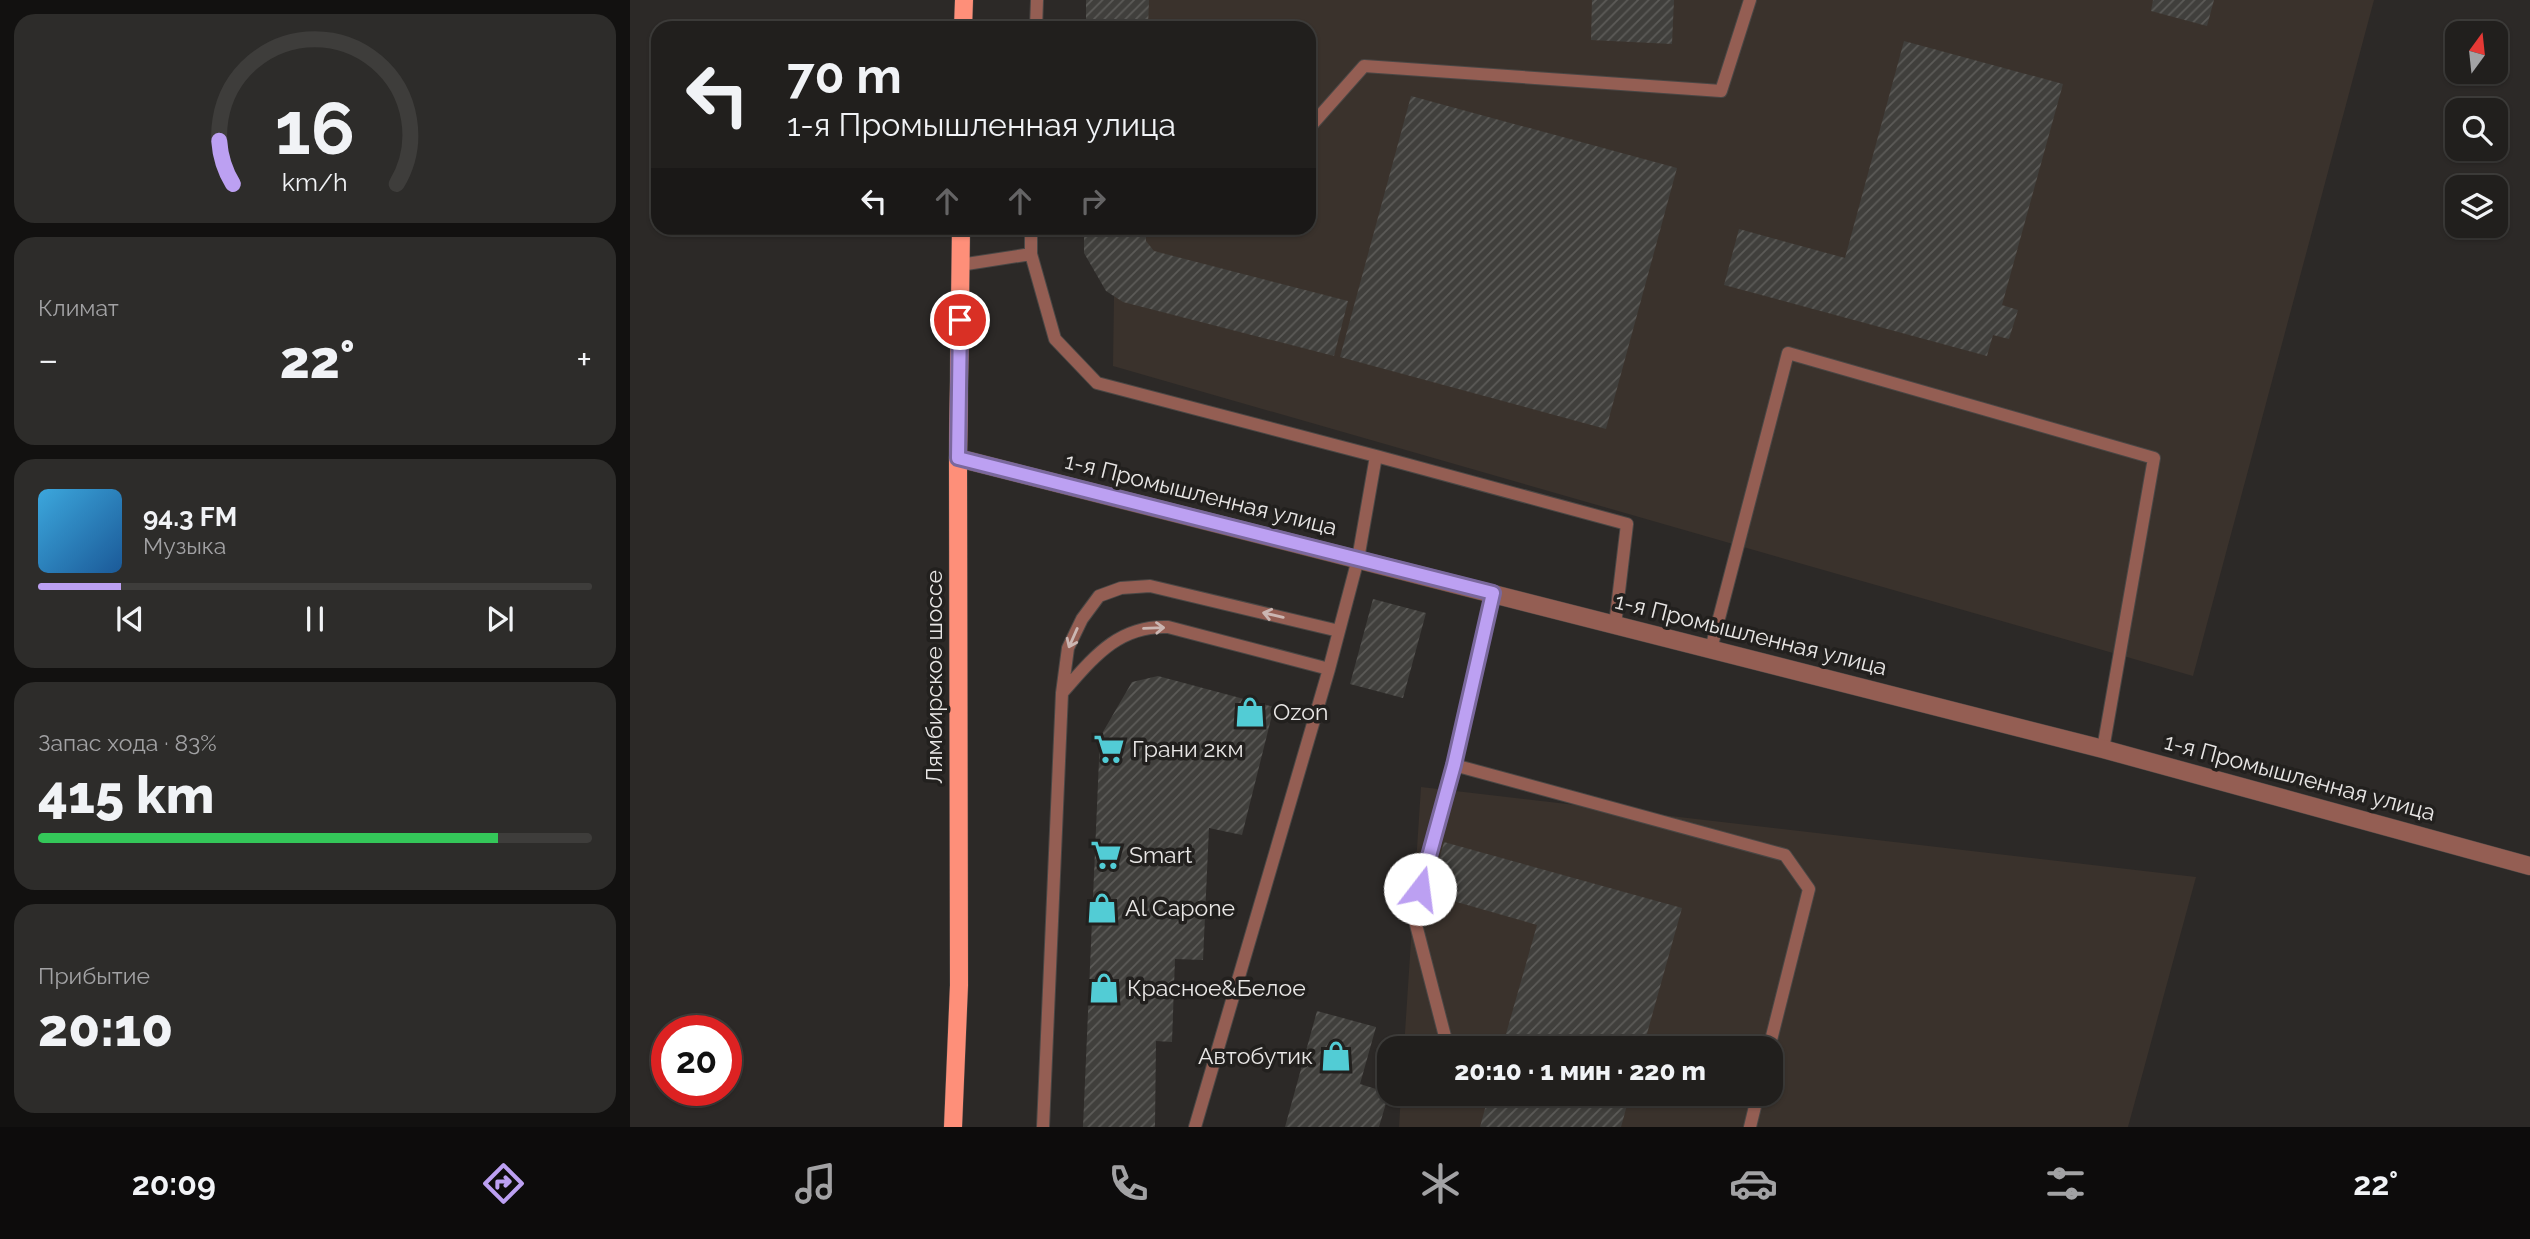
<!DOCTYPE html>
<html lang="ru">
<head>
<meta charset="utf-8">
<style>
  :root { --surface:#211f1d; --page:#2d2c2a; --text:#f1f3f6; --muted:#a2a2a4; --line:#3e3d3b; --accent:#bca0f2 }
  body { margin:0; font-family:Raleway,sans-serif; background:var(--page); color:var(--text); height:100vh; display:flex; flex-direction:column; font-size:26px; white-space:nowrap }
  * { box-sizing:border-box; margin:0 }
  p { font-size:23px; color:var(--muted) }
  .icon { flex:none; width:38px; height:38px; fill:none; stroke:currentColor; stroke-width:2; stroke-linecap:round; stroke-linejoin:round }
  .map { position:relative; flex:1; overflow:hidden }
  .panel { display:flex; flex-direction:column; gap:14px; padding:14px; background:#121110; width:630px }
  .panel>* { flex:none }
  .banner { position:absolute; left:21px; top:21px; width:665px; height:214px; border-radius:21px; box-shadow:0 2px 5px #0004,0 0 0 2px var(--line); background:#211f1d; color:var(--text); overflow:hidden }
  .needle { width:46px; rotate:15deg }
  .tools { position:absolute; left:1815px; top:21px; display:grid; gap:14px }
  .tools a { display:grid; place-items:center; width:63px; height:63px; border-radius:14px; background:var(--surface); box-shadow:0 2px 5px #0004,0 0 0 2px var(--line); font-size:35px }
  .speed { position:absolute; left:21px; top:1015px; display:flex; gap:14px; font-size:35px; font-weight:700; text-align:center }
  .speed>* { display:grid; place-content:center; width:91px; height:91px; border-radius:50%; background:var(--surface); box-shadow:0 2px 5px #0004,0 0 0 2px var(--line); line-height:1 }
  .speed .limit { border:10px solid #d22; background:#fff; color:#111 }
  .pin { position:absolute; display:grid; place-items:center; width:60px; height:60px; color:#fff; margin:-30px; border:4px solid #fff; border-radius:50%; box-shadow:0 2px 7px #0007 }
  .me { position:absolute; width:77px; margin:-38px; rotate:15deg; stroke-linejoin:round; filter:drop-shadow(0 0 5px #0008) }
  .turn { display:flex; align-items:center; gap:24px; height:147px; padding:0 21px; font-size:32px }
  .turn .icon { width:91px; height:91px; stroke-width:2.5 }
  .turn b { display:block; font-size:49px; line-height:60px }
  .lanes { display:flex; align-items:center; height:66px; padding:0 21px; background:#0003; justify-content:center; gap:35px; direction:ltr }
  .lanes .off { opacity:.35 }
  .big { font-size:52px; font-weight:800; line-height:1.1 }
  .panel .tile { flex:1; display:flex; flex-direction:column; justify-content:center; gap:10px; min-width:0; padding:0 24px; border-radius:21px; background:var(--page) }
  .panel .dial { align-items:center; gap:0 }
  .dial svg { height:182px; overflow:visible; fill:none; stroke:var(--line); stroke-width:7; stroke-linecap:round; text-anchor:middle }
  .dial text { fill:var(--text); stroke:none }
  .song { display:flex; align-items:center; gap:21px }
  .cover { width:84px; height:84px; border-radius:10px; background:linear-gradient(135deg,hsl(200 70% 55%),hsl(210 70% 35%)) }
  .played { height:7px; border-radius:4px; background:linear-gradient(90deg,var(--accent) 15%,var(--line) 15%) }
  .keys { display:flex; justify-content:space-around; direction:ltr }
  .heat { display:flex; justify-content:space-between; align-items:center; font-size:38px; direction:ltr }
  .charge { height:10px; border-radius:5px; background:linear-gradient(90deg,#34c759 83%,var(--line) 0) }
  .trip { position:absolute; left:747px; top:1036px; width:406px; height:70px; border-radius:21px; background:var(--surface); box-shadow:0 2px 5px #0004,0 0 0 2px var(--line); font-weight:800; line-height:70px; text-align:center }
  .dock { display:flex; height:112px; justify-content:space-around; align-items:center; background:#0d0c0c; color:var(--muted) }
  .dock .icon { width:49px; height:49px }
  .dock .selected { color:var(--accent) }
  .dock b { font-size:32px; color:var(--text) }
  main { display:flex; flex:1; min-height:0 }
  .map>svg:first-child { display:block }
  .built { fill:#3a322c }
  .building { fill:url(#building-hatch) }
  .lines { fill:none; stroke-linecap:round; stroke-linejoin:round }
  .lane-casing { stroke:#4a4745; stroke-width:14 }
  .street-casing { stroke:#4a4745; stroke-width:19 }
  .primary-casing { stroke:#4a4745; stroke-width:19 }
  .lane { stroke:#945e53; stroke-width:12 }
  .street { stroke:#945e53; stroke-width:18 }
  .primary { stroke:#fe8f79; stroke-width:18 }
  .oneway { stroke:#cbb6b2 }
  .route-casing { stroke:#7a689d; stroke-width:18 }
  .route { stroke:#bca0f2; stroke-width:12 }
  .labels { text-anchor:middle; stroke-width:7; stroke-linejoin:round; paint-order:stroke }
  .street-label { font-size:23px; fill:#e8e6e5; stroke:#22201e }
  .poi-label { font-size:23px; fill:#e8e6e5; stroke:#22201e; text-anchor:start }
</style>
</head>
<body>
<main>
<section class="panel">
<div class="tile dial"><svg viewBox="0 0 100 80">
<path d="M14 69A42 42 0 1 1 86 69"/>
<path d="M14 69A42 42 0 0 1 8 50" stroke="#bca0f2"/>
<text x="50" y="56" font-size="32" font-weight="700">16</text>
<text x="50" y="72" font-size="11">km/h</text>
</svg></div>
<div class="tile"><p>Климат</p>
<div class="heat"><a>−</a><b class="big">22°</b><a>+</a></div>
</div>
<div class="tile">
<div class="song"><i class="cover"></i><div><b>94.3 FM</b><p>Музыка</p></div></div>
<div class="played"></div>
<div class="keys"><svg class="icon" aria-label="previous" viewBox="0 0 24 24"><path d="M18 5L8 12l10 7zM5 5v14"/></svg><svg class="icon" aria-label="pause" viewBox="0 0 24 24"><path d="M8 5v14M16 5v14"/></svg><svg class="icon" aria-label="next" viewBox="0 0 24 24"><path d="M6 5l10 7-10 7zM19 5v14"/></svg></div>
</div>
<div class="tile"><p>Запас хода · 83%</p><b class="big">415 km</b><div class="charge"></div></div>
<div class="tile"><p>Прибытие</p><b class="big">20:10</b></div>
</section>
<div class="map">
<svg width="1900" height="1127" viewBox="0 0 1900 1127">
  <defs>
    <pattern id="building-hatch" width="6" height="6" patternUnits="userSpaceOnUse" patternTransform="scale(1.75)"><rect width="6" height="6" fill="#403f3c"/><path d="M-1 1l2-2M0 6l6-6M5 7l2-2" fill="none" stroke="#5c5b58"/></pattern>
  </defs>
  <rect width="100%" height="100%" fill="#2c2927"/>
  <path class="built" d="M487,0H1744L1563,676L483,366L485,228H679V28H487Z
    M791,787L1566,877L1498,1127H769L771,1094H1141V1048H774Z"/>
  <path class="building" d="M456,0H519L518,28H456Z
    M962,0H1044L1042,44L961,40Z
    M1523,0H1584L1577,26L1521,11Z
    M1274,41L1433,84L1372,305L1388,310L1379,339L1363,335L1357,356L1094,285L1109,229L1215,258Z
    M781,96L1047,168L976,429L710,357Z
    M454,228H516V241L524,251L718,301L704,356L493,302L476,291L454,253Z
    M743,599L796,613L773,698L720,684Z
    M528,676L644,707L612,835L579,828L573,960L545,959L542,1042L526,1041L525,1127H453L470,737L502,682Z
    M814,842L1052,908L1013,1048H872L907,925L816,899L824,872L807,867Z
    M687,1011L746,1027L730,1084L759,1093L749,1127H655Z
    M859,1094H1000L991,1127H850Z"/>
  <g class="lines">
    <g class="lane-casing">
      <path id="lane" d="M406,28L407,0
        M679,128L734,66L1091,91L1120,0
        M401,254L425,339L467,383L746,456L728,559L699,669L565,1127
        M330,265L401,254V228
        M746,456L997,524L985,625
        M863,593L824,765L1155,855L1179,889L1139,1048
        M1081,649L1158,353L1524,458L1473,749
        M432,693C463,658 488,625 538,627L699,669
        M818,1048L783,913L824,765
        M413,1127L432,693L438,648L452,619L469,596L491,588L520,586L709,631
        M1120,1127L1128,1094"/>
    </g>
    <g class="street-casing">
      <path id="street" d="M328,458L1473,749L1900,866"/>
    </g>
    <g class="primary-casing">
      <path id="primary" d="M333,28L334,0
        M323,1127L329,985L328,458L331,228"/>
    </g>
    <use href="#lane" class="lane"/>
    <use href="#street" class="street"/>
    <use href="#primary" class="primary"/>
  </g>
  <defs><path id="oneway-shaft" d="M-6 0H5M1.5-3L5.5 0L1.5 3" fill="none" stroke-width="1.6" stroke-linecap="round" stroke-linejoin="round" transform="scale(1.75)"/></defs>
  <g class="oneway">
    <use href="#oneway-shaft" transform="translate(643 615) rotate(-167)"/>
    <use href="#oneway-shaft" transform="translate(524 628) rotate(-2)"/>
    <use href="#oneway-shaft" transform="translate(443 638) rotate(114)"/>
  </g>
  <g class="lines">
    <g class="route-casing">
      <path id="route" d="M330,320L328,458L863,593L824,765L790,889"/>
    </g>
    <use href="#route" class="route"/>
  </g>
  <defs>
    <g id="shop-bare" transform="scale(2.415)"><path d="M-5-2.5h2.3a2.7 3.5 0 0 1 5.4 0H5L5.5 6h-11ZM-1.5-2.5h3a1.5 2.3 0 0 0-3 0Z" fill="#52ccd5" stroke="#22201e" stroke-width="2.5" paint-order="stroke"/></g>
    <g id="supermarket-bare" transform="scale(2.415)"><path d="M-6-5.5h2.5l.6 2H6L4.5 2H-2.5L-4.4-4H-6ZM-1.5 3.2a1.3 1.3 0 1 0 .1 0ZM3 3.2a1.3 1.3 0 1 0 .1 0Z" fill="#52ccd5" stroke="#22201e" stroke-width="2.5" paint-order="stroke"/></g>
  </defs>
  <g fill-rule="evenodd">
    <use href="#shop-bare" x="620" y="712"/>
    <use href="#supermarket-bare" x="479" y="749"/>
    <use href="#supermarket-bare" x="476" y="855"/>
    <use href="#shop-bare" x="472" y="908"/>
    <use href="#shop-bare" x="474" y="988"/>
    <use href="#shop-bare" x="706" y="1056"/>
  </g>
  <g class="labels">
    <g class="street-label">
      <text transform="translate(571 494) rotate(14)" y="8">1-я Промышленная улица</text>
      <text transform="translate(1121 634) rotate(14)" y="8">1-я Промышленная улица</text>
      <text transform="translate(304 677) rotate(-90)" y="8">Лямбирское шоссе</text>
      <text transform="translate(1670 777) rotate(15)" y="8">1-я Промышленная улица</text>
    </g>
    <g class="poi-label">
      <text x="643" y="720">Ozon</text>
      <text x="502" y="757">Грани 2км</text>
      <text x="499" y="863">Smart</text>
      <text x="495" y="916">Al Capone</text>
      <text x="497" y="996">Красное&amp;Белое</text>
      <text x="683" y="1064" text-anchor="end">Автобутик</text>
    </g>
  </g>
</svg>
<div class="tools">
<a><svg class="needle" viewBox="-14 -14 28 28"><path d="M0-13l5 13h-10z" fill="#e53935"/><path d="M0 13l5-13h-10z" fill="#a2a2a4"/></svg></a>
<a><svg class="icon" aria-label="search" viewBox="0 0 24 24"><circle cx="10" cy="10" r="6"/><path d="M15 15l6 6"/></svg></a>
<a><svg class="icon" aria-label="layers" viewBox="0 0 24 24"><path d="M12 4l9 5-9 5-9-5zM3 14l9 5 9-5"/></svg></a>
</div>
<div class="speed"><div class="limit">20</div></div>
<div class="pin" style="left:330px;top:320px;background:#d93025"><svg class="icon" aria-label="arrive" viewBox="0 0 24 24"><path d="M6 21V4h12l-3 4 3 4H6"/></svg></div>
<svg class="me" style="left:790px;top:889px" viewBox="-20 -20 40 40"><circle r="19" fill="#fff"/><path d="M0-13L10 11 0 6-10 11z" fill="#bca0f2"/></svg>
<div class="trip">20:10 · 1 мин · 220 m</div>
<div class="banner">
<div class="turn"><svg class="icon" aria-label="left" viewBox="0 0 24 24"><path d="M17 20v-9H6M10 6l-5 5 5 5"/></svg><div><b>70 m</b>1-я Промышленная улица</div></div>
<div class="lanes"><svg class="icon" aria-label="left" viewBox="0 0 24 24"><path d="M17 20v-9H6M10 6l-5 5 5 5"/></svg><svg class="icon off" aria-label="ahead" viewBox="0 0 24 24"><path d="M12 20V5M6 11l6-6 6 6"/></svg><svg class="icon off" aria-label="ahead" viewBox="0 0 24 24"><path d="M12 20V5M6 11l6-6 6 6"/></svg><svg class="icon off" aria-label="right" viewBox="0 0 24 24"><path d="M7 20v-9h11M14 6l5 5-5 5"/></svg></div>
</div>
</div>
</main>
<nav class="dock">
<b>20:09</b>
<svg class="icon selected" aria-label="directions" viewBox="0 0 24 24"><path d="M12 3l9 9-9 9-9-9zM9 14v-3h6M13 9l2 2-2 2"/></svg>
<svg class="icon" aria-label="music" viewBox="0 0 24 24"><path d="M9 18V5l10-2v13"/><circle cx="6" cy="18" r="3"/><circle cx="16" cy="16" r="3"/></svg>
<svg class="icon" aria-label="phone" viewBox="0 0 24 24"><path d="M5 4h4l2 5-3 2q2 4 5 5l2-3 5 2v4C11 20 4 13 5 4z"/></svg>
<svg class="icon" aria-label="climate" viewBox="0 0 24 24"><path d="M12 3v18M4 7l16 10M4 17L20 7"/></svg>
<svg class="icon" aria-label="car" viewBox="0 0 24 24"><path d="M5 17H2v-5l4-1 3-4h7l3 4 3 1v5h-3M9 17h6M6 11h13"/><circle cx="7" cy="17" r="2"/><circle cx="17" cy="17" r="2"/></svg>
<svg class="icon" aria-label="filters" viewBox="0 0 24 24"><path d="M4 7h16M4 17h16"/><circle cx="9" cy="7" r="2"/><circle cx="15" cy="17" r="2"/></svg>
<b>22°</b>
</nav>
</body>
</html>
